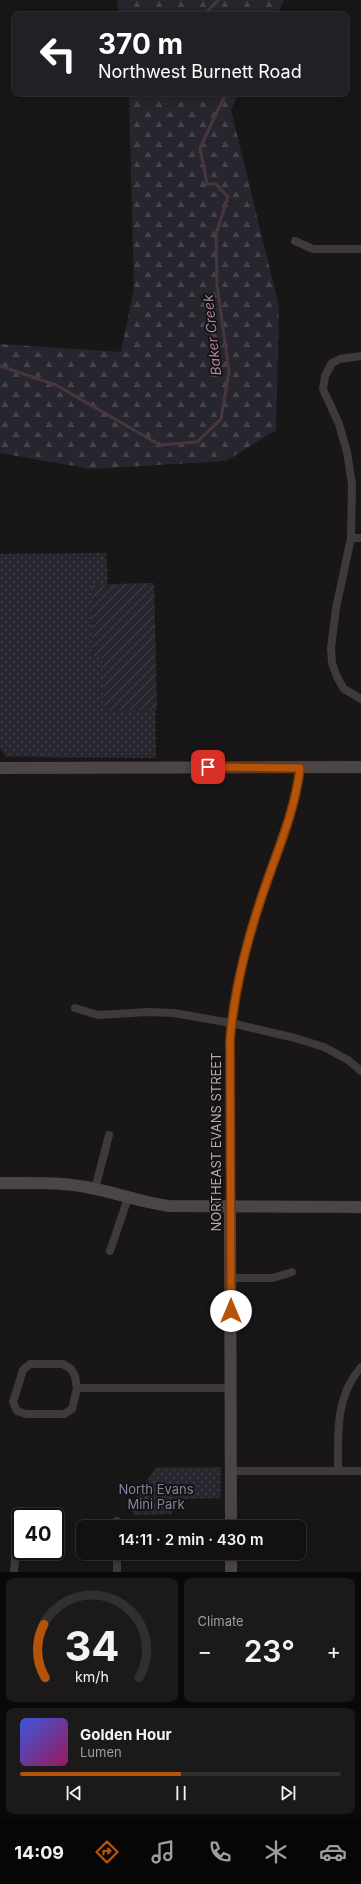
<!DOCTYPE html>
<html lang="en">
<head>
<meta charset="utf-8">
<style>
  :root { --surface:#121010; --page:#1b1919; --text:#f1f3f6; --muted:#9c9d9f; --line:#313030; --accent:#b45309 }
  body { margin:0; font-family:Inter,sans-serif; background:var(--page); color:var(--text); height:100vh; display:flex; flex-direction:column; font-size:15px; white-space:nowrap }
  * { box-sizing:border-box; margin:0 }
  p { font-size:13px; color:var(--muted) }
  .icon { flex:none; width:22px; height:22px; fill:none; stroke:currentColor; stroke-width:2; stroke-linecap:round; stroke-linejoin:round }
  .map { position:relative; height:1572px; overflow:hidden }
  .details { display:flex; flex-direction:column; gap:6px; padding:6px; background:#0a0909; flex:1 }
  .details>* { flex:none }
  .hud { position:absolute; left:12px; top:12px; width:337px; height:84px; border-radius:8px; box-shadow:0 2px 10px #0003,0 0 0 1px var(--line); background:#202124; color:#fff; overflow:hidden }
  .speed { position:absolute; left:12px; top:1508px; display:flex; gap:8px; font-size:20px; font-weight:700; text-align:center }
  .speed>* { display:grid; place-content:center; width:52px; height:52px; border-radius:50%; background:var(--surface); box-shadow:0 2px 10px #0003,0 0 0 1px var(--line); line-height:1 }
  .speed .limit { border:2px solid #111; border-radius:6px; background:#fff; color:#111 }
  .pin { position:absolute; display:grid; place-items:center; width:34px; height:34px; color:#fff; margin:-17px; border-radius:8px; box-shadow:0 2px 6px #0006 }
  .me { position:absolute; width:44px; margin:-22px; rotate:0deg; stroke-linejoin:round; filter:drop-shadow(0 0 3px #0008) }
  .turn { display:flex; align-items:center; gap:14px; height:84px; padding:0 20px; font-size:18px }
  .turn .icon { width:52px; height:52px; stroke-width:2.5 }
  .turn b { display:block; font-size:28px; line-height:34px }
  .big { font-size:30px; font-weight:600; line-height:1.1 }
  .details .tile { flex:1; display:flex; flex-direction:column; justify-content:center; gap:6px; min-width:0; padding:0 14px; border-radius:8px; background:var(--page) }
  .details .dial { align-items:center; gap:0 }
  .dial svg { height:104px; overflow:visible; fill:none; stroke:var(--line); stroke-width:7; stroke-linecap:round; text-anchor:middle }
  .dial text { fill:var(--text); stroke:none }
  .song { display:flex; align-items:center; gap:12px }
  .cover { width:48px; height:48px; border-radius:6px; background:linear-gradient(135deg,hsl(230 70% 55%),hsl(330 70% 35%)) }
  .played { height:4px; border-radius:2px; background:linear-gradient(90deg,var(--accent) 50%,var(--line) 50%) }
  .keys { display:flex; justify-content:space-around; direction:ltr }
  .heat { display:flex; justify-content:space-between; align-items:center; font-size:22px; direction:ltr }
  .details .tiles { flex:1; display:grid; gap:6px; grid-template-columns:1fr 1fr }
  .tile:last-child { grid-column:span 2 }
  .trip { position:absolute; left:76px; top:1520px; width:230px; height:40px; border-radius:8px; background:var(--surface); box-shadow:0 2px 10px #0003,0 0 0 1px var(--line); font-weight:600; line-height:40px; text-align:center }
  .dock { display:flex; height:64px; justify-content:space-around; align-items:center; background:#070606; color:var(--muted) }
  .dock .icon { width:28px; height:28px }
  .dock .active { color:var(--accent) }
  .dock b { font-size:18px; color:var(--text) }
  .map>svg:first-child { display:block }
  .grass { fill:url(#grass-dots) }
  .forest { fill:url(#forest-firs) }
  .garden { fill:url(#garden-furrows) }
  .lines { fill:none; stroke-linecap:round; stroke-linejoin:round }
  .stream { stroke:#47363f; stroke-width:3 }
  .street { stroke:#3e393a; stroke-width:8 }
  .secondary { stroke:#4c4547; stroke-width:12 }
  .route-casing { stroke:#753606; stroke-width:10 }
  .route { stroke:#b45309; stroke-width:7 }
  .labels { text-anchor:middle; stroke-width:3.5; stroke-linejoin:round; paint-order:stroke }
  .street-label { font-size:13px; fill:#b7a9ad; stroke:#131111 }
  .park-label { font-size:13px; fill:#8382a0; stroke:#131111 }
  .water-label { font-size:14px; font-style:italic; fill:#af839b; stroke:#131111 }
</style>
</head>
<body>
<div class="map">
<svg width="361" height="1572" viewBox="0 0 361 1572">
  <defs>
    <pattern id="grass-dots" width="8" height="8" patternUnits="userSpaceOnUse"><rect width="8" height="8" fill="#27262f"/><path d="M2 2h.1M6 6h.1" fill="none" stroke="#44434a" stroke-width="1.8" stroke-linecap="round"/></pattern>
    <pattern id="forest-firs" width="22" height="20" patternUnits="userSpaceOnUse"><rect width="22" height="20" fill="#27262f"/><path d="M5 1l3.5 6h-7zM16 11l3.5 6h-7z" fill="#44434a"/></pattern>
    <pattern id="garden-furrows" width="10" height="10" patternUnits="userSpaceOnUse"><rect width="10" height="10" fill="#27262f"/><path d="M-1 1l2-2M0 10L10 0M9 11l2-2" fill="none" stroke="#44434a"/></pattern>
  </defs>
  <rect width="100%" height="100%" fill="#181616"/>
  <path class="grass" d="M106,553L108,584L154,583L156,758L6,757L0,749V554Z
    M156,1467H221V1498L173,1499L172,1514L134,1515L130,1507Z"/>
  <path class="forest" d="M117,0H284L277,15H119Z
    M129,93H239L231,110L279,307L276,430L226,461L91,469L0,453V344L121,352L134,287Z"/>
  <path class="garden" d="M154,583L157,710L103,711L102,656H93L91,585Z"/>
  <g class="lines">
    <path class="stream" d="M204,15L218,0
      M0,366L56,385L160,445L197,442L221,419L229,371L217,285L216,234L228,197L216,184H207L200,148L226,93"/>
    <path class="street" d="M295,241L313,249H361
      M361,356L340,359L332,363L325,376L323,389L339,424L347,452L352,484L351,538L336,608L331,649L332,663L337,677L344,689L361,699
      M351,538H361
      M75,1008L98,1015L148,1012L174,1013L231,1023L295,1038L324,1047L348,1060L361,1071
      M95,1189L109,1135
      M230,1207V1039C234,990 247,940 263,893C277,851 295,812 300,768
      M110,1251L128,1198
      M231,1278H273L292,1272
      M77,1388L72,1409L64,1414H26L17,1411L13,1402L23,1370L30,1364H63L71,1369L75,1376L77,1388H231
      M231,1471H361
      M338,1471C338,1434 335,1397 361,1367
      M117,1527V1521
      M14,1572L18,1519
      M117,1572V1553"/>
    <path class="secondary" d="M0,768L361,767
      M0,1183C29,1183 57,1182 86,1187C114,1192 141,1202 169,1206L361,1207
      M230,1207L231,1527
      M231,1572V1553"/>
  </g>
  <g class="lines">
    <g class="route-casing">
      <path id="route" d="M208,767L300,768C295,812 277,851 263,893C247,940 234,991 230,1040L231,1311"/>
    </g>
    <use href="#route" class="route"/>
  </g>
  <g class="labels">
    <g class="street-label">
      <text transform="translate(216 1142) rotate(-90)" y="5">NORTHEAST EVANS STREET</text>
    </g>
    <g class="park-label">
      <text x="156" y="1494">North Evans<tspan x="156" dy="15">Mini Park</tspan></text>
    </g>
    <g class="water-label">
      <text transform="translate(212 335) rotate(-96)" y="5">Baker Creek</text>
    </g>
  </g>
</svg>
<div class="speed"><div class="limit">40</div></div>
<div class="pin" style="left:208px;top:767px;background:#d93025"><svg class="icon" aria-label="arrive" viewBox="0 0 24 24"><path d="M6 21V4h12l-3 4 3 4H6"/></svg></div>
<svg class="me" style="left:231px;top:1311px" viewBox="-20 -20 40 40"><circle r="19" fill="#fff"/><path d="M0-13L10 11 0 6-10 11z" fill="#b45309"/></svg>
<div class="trip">14:11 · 2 min · 430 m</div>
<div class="hud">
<div class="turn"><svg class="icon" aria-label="left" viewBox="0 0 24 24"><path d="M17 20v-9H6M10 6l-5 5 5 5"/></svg><div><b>370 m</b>Northwest Burnett Road</div></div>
</div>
</div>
<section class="details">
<div class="tiles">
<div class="tile dial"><svg viewBox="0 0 100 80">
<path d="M14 69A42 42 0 1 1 86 69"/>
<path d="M14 69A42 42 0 0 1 13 28" stroke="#b45309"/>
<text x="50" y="56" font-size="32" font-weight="700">34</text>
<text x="50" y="72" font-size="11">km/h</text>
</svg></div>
<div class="tile"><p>Climate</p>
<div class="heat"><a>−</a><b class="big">23°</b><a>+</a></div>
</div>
<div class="tile">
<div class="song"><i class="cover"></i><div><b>Golden Hour</b><p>Lumen</p></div></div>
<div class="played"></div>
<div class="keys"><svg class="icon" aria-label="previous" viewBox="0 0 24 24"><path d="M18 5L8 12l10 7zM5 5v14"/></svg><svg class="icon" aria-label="pause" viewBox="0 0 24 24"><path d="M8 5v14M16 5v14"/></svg><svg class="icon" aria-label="next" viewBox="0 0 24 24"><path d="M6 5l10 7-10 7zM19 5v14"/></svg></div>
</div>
</div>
</section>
<nav class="dock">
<b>14:09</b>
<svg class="icon active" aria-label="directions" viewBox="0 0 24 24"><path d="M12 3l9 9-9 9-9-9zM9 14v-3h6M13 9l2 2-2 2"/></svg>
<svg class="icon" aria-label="music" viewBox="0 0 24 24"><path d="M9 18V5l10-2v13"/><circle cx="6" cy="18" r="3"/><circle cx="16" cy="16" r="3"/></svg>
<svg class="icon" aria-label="phone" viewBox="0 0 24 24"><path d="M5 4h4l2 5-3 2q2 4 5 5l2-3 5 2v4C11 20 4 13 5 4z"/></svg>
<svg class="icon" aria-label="climate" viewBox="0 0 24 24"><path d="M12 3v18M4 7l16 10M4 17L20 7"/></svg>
<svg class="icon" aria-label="car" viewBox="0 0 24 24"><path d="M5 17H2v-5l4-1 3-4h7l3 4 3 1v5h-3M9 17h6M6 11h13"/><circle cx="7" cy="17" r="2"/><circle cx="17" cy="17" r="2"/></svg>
</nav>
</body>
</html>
